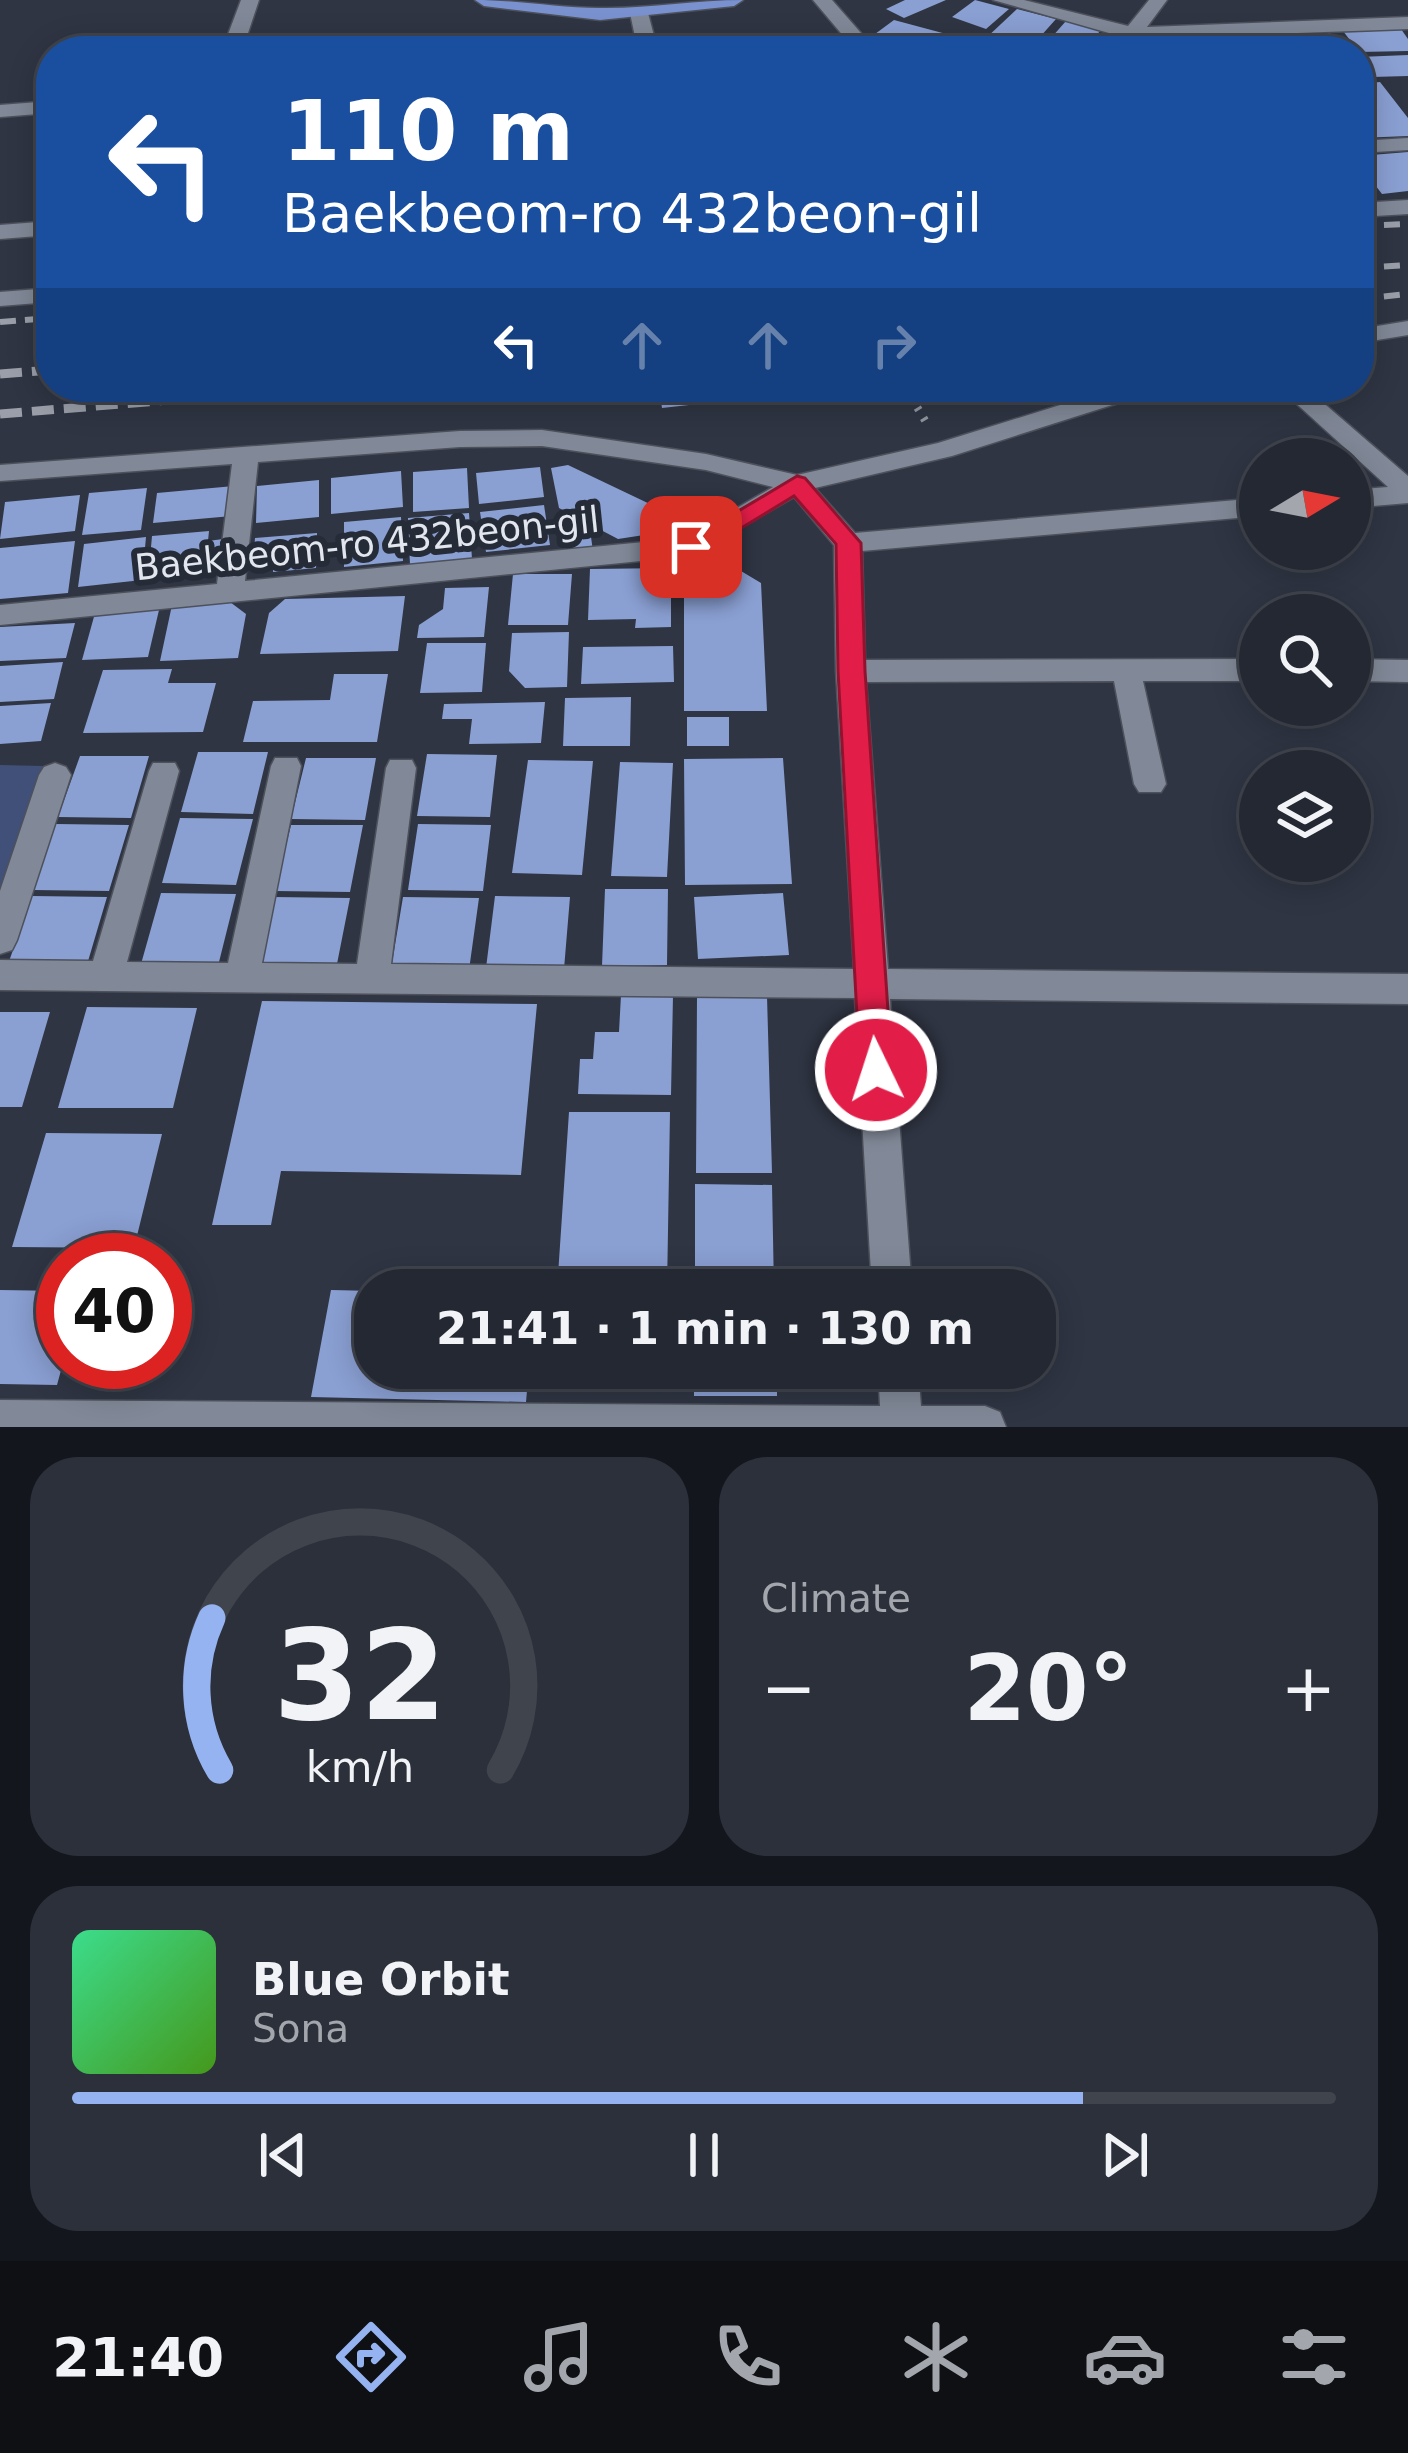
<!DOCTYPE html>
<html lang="en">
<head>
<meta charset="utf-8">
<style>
  :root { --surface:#232832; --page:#2b303a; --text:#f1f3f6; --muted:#a3a6ac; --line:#40444d; --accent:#95b2f1 }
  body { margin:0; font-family:"DejaVu Sans",sans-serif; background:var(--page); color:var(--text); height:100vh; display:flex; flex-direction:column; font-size:45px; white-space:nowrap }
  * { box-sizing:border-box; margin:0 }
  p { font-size:39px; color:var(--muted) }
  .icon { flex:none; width:66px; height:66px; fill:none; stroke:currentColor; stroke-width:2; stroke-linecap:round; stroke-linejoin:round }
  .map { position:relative; height:1427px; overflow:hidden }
  .drawer { display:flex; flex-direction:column; gap:30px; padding:30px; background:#13161c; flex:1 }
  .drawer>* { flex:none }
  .guide { position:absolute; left:36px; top:36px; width:1338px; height:366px; border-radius:48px; box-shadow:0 6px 30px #0003,0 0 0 3px var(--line); background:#1a4fa0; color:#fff; overflow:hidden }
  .needle { width:78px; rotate:80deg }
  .buttons { position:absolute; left:1239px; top:438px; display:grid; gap:24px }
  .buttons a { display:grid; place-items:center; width:132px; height:132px; border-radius:50%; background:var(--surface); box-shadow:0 6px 30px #0003,0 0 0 3px var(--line); font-size:60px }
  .speed { position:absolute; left:36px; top:1233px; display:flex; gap:24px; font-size:60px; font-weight:700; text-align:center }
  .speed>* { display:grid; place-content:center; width:156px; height:156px; border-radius:50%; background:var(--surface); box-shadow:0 6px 30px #0003,0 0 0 3px var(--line); line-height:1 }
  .speed .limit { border:18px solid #d22; background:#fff; color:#111 }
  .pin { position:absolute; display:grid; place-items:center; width:102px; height:102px; color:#fff; margin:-51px; border-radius:24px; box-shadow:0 6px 18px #0006 }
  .me { position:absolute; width:132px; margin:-66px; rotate:356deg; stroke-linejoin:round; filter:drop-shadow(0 0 9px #0008) }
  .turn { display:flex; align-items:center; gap:42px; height:252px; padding:0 48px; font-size:54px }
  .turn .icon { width:156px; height:156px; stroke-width:2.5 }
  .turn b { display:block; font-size:84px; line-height:102px }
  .lanes { display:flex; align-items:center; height:114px; padding:0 48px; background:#0003; justify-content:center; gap:60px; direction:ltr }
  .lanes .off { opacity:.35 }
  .big { font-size:90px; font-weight:800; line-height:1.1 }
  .drawer .tile { flex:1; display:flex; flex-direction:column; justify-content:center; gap:18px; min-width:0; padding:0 42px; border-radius:48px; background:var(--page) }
  .drawer .dial { align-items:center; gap:0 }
  .dial svg { height:312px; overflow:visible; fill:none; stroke:var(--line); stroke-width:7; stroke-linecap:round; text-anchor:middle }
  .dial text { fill:var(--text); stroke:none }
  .song { display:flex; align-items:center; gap:36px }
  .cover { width:144px; height:144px; border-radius:18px; background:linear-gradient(135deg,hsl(150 70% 55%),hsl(100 70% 35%)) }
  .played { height:12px; border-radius:6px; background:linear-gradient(90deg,var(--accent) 80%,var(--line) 80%) }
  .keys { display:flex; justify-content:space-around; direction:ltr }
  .heat { display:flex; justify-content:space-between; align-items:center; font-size:66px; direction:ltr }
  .drawer .tiles { flex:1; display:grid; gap:30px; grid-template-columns:1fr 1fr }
  .tile:last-child { grid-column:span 2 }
  .trip { position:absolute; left:354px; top:1269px; width:702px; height:120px; border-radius:48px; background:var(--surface); box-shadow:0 6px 30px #0003,0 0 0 3px var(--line); font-weight:800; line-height:120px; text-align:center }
  .tab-bar { display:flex; height:192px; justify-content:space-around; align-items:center; background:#0e1014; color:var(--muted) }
  .tab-bar .icon { width:84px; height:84px }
  .tab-bar .on { color:var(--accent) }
  .tab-bar b { font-size:54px; color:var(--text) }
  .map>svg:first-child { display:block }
  .green { fill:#405079 }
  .building { fill:#8a9fd2 }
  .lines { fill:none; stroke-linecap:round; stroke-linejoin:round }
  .minor-casing { stroke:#4d515c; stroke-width:3 }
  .major-casing { stroke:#4d515c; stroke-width:3 }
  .path { stroke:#9196a0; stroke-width:8; stroke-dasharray:3 9; stroke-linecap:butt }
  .minor { fill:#818897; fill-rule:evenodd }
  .major { fill:#7991cf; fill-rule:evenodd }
  .rail-far1 { stroke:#9a9fa9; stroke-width:6; stroke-dasharray:16 9; stroke-linecap:butt }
  .rail { stroke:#9a9fa9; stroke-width:9; stroke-dasharray:22 10; stroke-linecap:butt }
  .route { fill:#e11d48; stroke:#92132f; stroke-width:3 }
  .labels { text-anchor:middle; stroke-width:12; stroke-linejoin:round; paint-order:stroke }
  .street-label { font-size:36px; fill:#e2e6ee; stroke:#262b38 }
</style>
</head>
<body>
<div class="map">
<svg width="1408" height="1427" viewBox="0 0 1408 1427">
  <rect width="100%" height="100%" fill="#2f3543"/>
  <path class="green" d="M0,765L43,766L0,901Z"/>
  <path class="building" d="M905,0H946L904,18L886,9Z
    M975,0L1009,9L986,29L952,17Z
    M1017,9L1056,19L1031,47L985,39Z
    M894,20L950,35L937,47L946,51L883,48L875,34Z
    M1066,21L1101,30L1092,40L1073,46L1051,38Z
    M1401,29L1408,39V51L1359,52L1343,31Z
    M1330,33L1342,51H1286L1275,34Z
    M1250,38L1257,51H1225L1218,39Z
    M1207,39L1214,51H1171L1165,40Z
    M1408,55V76L1372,77L1359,57Z
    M1380,82L1408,118V136L1359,138V84Z
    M1408,152V191L1382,194L1359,164V156Z
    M659,387H739L743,399L662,408Z
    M568,465L675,516L677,530L618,539L559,508L551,468Z
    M540,467L544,497L479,504L476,473Z
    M467,468L469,508L413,512V472Z
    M401,471L403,507L331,514V478Z
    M319,480V517L256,523L257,486Z
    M234,486L232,516L153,523L157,493Z
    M147,488L141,530L82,535L89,493Z
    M80,495L75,531L0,539L5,502Z
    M544,505L550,545L486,552L480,512Z
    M469,513L472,559L410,565L408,518Z
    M401,517L403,561L344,567V522Z
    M562,522L590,530L593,551L565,554Z
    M209,531L208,541L223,539L221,572L148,580L152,536Z
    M317,533L316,568L273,572L274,548L254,550L255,538Z
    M146,537L142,580L78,587L84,544Z
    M75,541L68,593L0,599V548Z
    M684,565H731L761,583L767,711H684Z
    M671,568V627L635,628L636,619L588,620L590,569Z
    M513,574H572L568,625H508Z
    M489,587L484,637L417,638L419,625L443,609L445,588Z
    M405,596L398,651L260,654L269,613L285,599Z
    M230,602L246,614L238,658L160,661L172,605Z
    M159,610L148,657L82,660L95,613Z
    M75,623L66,658L0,661V627Z
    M569,632L567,687L525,688L509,671L512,633Z
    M427,643H486L482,692L420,693Z
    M673,646L674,682L581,684L583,647Z
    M63,662L54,699L0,702V666Z
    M172,669L168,683H216L203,732L83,733L103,670Z
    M334,674H388L377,742H243L253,701L330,700Z
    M631,697L630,746H563L565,698Z
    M545,702L541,743L469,744L472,719H442L444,704Z
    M51,703L41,741L0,744V706Z
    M687,717H729V746H687Z
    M198,752H268L253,814L181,812Z
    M427,754L497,755L490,817L417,816Z
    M80,756H149L131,818L58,817Z
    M306,758H376L365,820L291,819Z
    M783,758L792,884L685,885L684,759Z
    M528,760L593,761L582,875L512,873Z
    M620,762L673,763L667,877L611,876Z
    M180,818L253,819L236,885L162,883Z
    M56,824L129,825L109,891L33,890Z
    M418,824L491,825L483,891L408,890Z
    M291,825H363L350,892L275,891Z
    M605,889H668L667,965L602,966Z
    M161,893L236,894L218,966L141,964Z
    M783,893L789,955L698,959L694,897Z
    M32,896L107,897L86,968L7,967Z
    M495,896L570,897L564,969L486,968Z
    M274,897L350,898L336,969H258Z
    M403,897L479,898L469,970L391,969Z
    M621,995L673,996L671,1095L578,1094L580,1059H593L595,1032H619Z
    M697,996H767L772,1173H696Z
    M262,1001L537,1004L521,1175L281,1171L271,1225H212Z
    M87,1007L197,1008L173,1108H58Z
    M0,1012H50L22,1107H0Z
    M569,1112H670L667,1290H557Z
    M46,1133L162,1134L134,1248L12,1247Z
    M695,1184L772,1185L774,1290H695Z
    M0,1290L63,1291V1363L57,1385L0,1384Z
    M331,1290L375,1291V1368H529L526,1402L311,1397Z
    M694,1368H777V1396H694Z"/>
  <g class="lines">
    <g class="minor-casing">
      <path id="minor" d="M241,0H259L245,42L264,51H234L224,45Z
        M813,0H832L861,33L868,51H848L845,38Z
        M993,0H1024L1128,26L1149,0H1167L1147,27L1408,17V29L1137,39L1115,51H1091L1116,35Z
        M639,7L648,13L658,51H638L630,13Z
        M51,101V113L0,117V105Z
        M1408,138V150L1359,153V141Z
        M1408,200V214L1359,217V203Z
        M51,221V235L0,239V225Z
        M51,288V302L0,306V292Z
        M1408,321V335L1359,343V329Z
        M1118,387H1156L1153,392L952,456L815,488L855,533L1260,498V516L862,551L865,660L1260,659V681H1143L1166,784L1161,792H1139L1134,784L1114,681L866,682L888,969L1408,974V1004L890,999L912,1290H872L855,998L0,990V960L93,961L149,771L153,763H175L179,771L127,962L228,963L271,766L275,758H297L301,766L262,963L357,964L386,768L390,760H412L416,768L391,964L854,969L836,671L834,545L794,497L691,556L0,625V605L217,584L232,464L0,481V465L460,431L542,430L706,454L797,475L938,443ZM542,446L706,470L773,487L685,538L245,581L258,462L460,447Z
        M1278,387H1305L1408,476V503L1350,508V490L1388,487Z
        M1350,659L1408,660V682L1350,681Z
        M55,763L66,767L71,775L17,940L12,950L0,954V891L39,775L44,767Z
        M878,1368H918L921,1406H985L1000,1412L1006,1427H0V1400L880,1406Z"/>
    </g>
    <g class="major-casing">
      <path id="major" d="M475,0C517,0 558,8 599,8C647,9 695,0 743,0L734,6L600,20L484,6Z"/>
    </g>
    <path class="path" d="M905,387L929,427"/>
    <use href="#minor" class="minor"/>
    <use href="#major" class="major"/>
    <path class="rail-far1" d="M1359,226L1408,224
      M1359,268L1408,265
      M1359,299L1408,294
      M0,322L51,318"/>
    <path class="rail" d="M0,374L51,370
      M0,414L328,387"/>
  </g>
  <path class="route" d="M797,476L805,478L861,543L865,671L892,1070L888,1080L876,1084L864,1080L860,1070L838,671L836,544L794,496L700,553L691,555L678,547Z"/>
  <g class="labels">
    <g class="street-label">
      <text transform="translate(367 543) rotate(-6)" y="13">Baekbeom-ro 432beon-gil</text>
    </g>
  </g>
</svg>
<div class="buttons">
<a><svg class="needle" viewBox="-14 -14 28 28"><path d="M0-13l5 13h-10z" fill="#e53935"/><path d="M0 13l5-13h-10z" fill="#a3a6ac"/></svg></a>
<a><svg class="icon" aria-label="search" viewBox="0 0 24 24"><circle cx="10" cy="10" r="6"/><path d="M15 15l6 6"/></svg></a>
<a><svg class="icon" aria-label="layers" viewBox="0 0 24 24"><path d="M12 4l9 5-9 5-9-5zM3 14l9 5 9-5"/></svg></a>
</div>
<div class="speed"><div class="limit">40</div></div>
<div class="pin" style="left:691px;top:547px;background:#d93025"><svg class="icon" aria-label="arrive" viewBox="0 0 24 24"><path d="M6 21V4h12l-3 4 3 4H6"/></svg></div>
<svg class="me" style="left:876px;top:1070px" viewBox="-20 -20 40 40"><circle r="17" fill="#e11d48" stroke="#fff" stroke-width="3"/><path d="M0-11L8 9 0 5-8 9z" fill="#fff"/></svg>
<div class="trip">21:41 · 1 min · 130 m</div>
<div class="guide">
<div class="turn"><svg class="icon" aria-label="left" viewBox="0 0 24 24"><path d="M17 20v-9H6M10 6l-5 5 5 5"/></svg><div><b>110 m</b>Baekbeom-ro 432beon-gil</div></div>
<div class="lanes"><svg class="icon" aria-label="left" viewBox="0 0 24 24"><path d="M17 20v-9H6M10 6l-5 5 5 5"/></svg><svg class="icon off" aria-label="ahead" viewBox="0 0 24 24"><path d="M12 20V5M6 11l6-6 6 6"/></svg><svg class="icon off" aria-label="ahead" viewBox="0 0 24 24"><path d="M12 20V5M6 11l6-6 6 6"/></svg><svg class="icon off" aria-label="right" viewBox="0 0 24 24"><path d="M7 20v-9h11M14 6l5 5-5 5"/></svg></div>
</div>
</div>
<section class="drawer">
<div class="tiles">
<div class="tile dial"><svg viewBox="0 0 100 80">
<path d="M14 69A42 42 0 1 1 86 69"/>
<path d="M14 69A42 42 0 0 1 12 30" stroke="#95b2f1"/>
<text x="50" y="56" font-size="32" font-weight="700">32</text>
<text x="50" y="72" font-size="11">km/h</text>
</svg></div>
<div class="tile"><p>Climate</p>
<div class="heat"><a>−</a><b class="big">20°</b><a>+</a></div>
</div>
<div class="tile">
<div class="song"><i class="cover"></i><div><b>Blue Orbit</b><p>Sona</p></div></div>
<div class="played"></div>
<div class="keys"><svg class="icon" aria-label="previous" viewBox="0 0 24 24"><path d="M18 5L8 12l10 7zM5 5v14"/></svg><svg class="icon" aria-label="pause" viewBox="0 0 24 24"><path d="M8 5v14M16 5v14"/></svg><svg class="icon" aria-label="next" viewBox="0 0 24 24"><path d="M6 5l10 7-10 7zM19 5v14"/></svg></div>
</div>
</div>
</section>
<nav class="tab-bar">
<b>21:40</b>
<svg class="icon on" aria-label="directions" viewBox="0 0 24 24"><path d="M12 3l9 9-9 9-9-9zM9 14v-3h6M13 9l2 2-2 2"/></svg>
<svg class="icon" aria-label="music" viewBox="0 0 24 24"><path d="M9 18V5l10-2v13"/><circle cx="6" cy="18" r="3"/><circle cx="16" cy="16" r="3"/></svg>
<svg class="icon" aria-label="phone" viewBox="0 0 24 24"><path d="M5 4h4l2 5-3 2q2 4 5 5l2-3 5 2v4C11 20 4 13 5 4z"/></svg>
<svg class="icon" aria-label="climate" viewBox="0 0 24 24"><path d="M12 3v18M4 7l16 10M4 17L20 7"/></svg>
<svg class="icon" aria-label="car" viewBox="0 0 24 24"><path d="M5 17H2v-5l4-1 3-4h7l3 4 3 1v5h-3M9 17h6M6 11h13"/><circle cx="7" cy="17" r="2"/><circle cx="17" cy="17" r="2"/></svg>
<svg class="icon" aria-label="filters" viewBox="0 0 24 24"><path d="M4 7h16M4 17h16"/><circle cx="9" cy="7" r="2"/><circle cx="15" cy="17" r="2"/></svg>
</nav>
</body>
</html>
